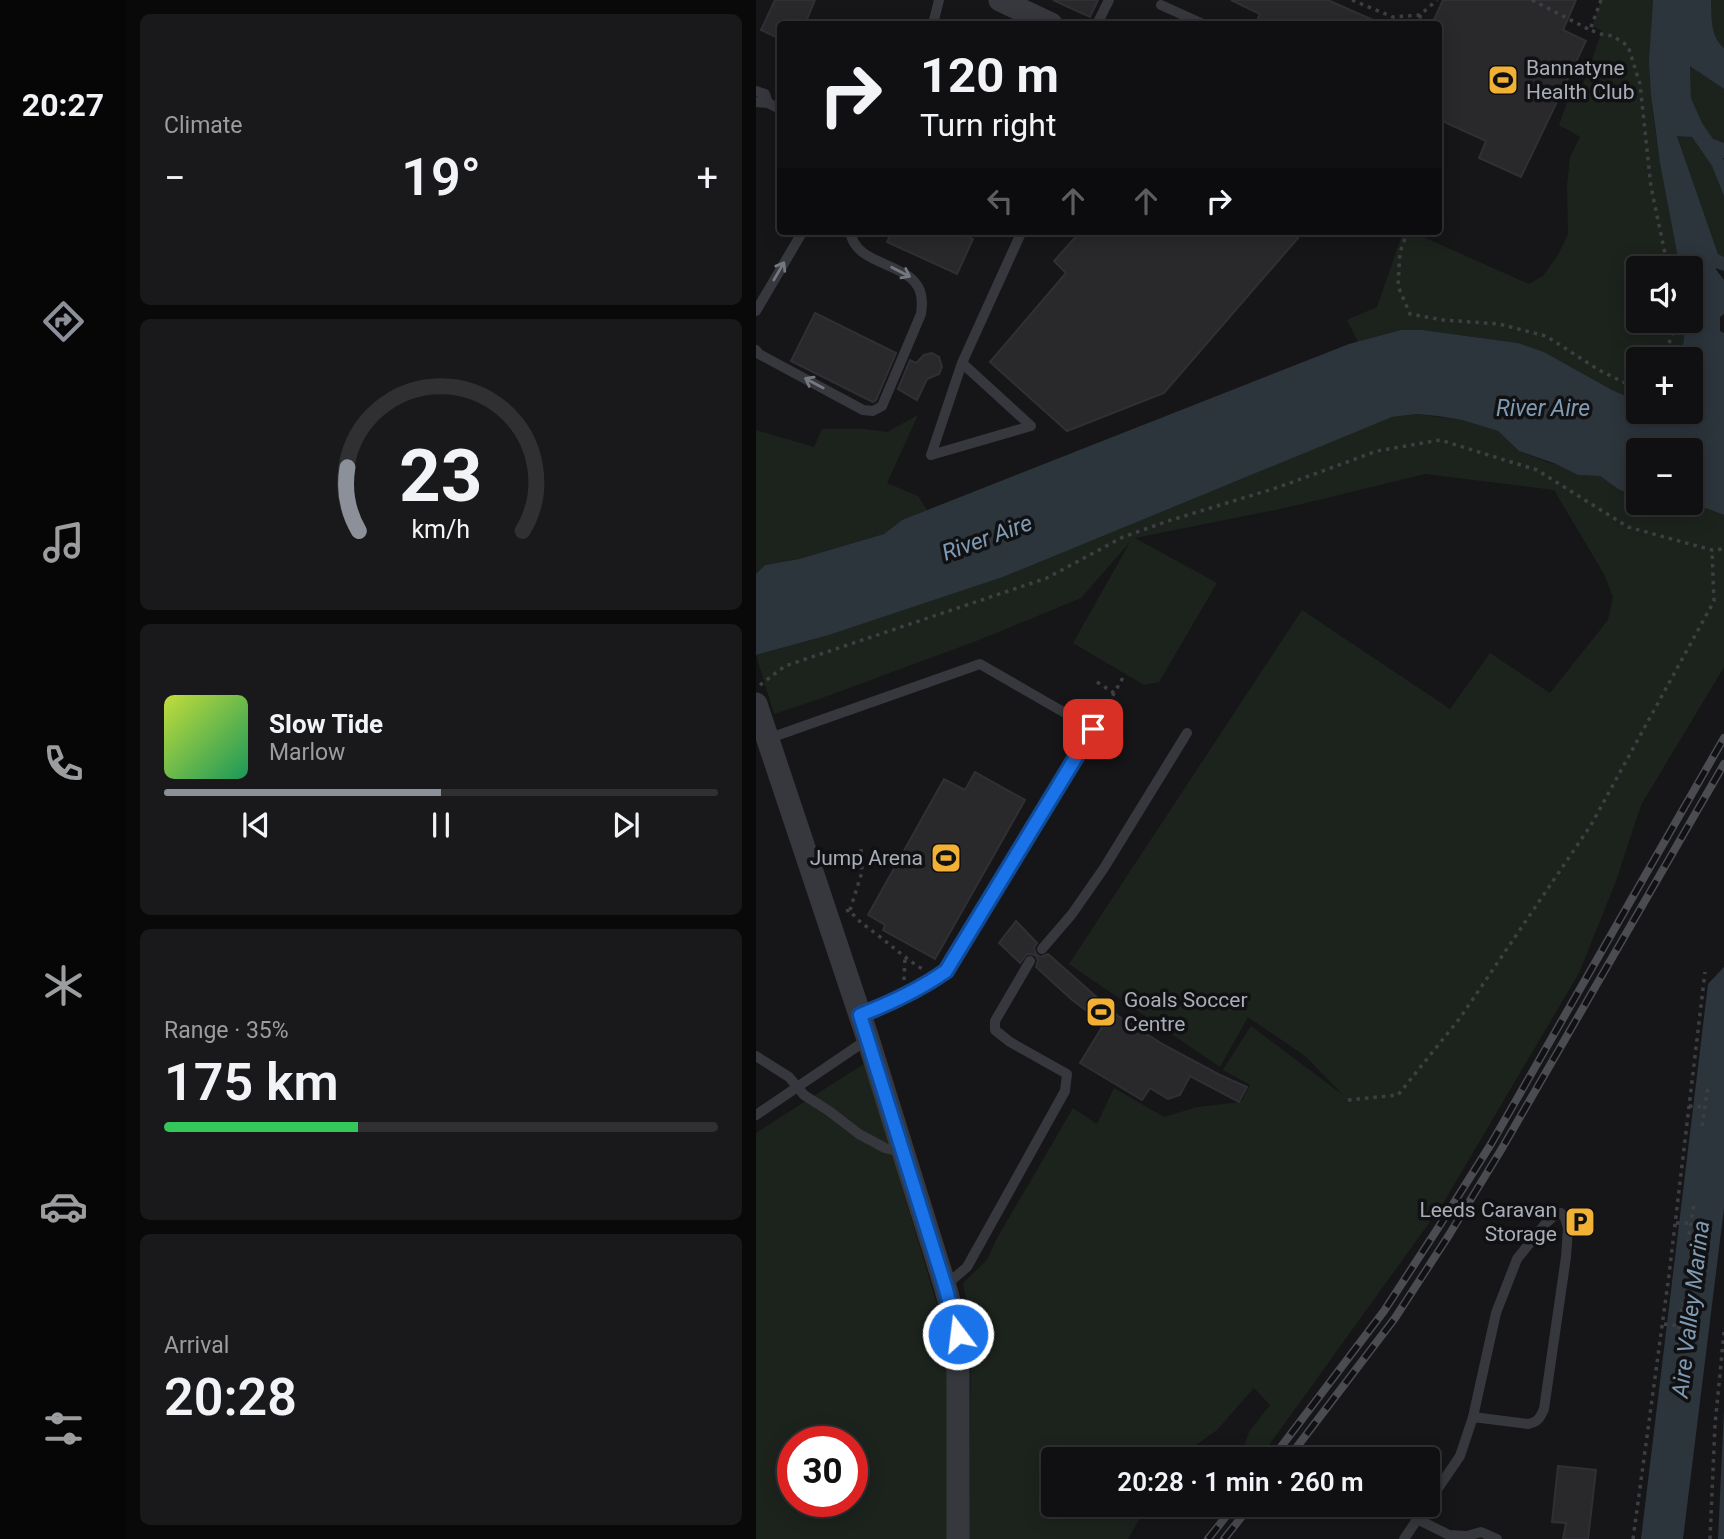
<!DOCTYPE html>
<meta charset="utf-8">
<style>
body{margin:0;font-family:Roboto,sans-serif;background:#19191b;color:#f1f3f6;height:100vh;display:flex;flex-direction:column;font-size:26px;white-space:nowrap}
*{box-sizing:border-box;margin:0}
p{font-size:23px;color:#9c9d9f}
.icon{flex:none;width:38px;height:38px;fill:none;stroke:currentColor;stroke-width:2;stroke-linecap:round;stroke-linejoin:round}
.map{position:relative;flex:1;overflow:hidden}
.sheet{display:flex;flex-direction:column;gap:14px;padding:14px;background:#09090a;width:630px}
.sheet>*{flex:none}
.top-card{position:absolute;left:21px;top:21px;width:665px;height:214px;border-radius:7px;box-shadow:0 4px 18px #0003,0 0 0 2px #303032;background:#101012;color:#f1f3f6;overflow:hidden}
.tools{position:absolute;left:870px;top:256px;display:grid;gap:14px}
.tools a{display:grid;place-items:center;width:77px;height:77px;border-radius:7px;background:#101012;box-shadow:0 4px 18px #0003,0 0 0 2px #303032;font-size:35px}
.speed{position:absolute;left:21px;top:1426px;display:flex;gap:14px;font-size:35px;font-weight:700;text-align:center}
.speed>*{display:grid;place-content:center;width:91px;height:91px;border-radius:50%;background:#101012;box-shadow:0 4px 18px #0003,0 0 0 2px #303032;line-height:1}
.speed .limit{border:10px solid #d22;background:#fff;color:#111}
.pin{position:absolute;display:grid;place-items:center;width:60px;height:60px;color:#fff;margin:-30px;border-radius:14px;box-shadow:0 4px 10px #0006}
.me{position:absolute;width:77px;margin:-38px;rotate:345deg;stroke-linejoin:round;filter:drop-shadow(0 0 5px #0008)}
.turn{display:flex;align-items:center;gap:24px;height:147px;padding:0 28px;font-size:32px}
.turn .icon{width:91px;height:91px;stroke-width:2.5}
.turn b{display:block;font-size:49px;line-height:60px}
.lanes{display:flex;align-items:center;height:66px;padding:0 28px;background:#0003;justify-content:center;gap:35px;direction:ltr}
.lanes .off{opacity:.35}
.big{font-size:52px;font-weight:600;line-height:1.1}
.sheet .tile{flex:1;display:flex;flex-direction:column;justify-content:center;gap:10px;min-width:0;padding:0 24px;border-radius:10px;background:#19191b}
.sheet .dial{align-items:center;gap:0}
.dial svg{height:182px;overflow:visible;fill:none;stroke:#303032;stroke-width:7;stroke-linecap:round;text-anchor:middle}
.dial text{fill:#f1f3f6;stroke:none}
.song{display:flex;align-items:center;gap:21px}
.cover{width:84px;height:84px;border-radius:10px;background:linear-gradient(135deg,hsl(70 70% 55%),hsl(150 70% 35%))}
.played{height:7px;border-radius:4px;background:linear-gradient(90deg,#8c9099 50%,#303032 50%)}
.keys{display:flex;justify-content:space-around;direction:ltr}
.heat{display:flex;justify-content:space-between;align-items:center;font-size:38px;direction:ltr}
.charge{height:10px;border-radius:5px;background:linear-gradient(90deg,#34c759 35%,#303032 0)}
.trip{position:absolute;left:285px;top:1447px;width:399px;height:70px;border-radius:7px;background:#101012;box-shadow:0 4px 18px #0003,0 0 0 2px #303032;font-weight:600;line-height:70px;text-align:center}
main{display:flex;flex:1;min-height:0}
.tabs{display:flex;flex-direction:column;width:126px;justify-content:space-around;align-items:center;background:#060607;color:#9c9d9f}
.tabs .icon{width:49px;height:49px}
.tabs .selected{color:#8c9099}
.tabs b{font-size:32px;color:#f1f3f6}
.map>svg:first-child{display:block}
</style>
<main>
<nav class="tabs">
<b>20:27</b>
<svg class="icon selected" aria-label="directions" viewBox="0 0 24 24"><path d="M12 3l9 9-9 9-9-9zM9 14v-3h6M13 9l2 2-2 2"/></svg>
<svg class="icon" aria-label="music" viewBox="0 0 24 24"><path d="M9 18V5l10-2v13"/><circle cx="6" cy="18" r="3"/><circle cx="16" cy="16" r="3"/></svg>
<svg class="icon" aria-label="phone" viewBox="0 0 24 24"><path d="M5 4h4l2 5-3 2q2 4 5 5l2-3 5 2v4C11 20 4 13 5 4z"/></svg>
<svg class="icon" aria-label="climate" viewBox="0 0 24 24"><path d="M12 3v18M4 7l16 10M4 17L20 7"/></svg>
<svg class="icon" aria-label="car" viewBox="0 0 24 24"><path d="M5 17H2v-5l4-1 3-4h7l3 4 3 1v5h-3M9 17h6M6 11h13"/><circle cx="7" cy="17" r="2"/><circle cx="17" cy="17" r="2"/></svg>
<svg class="icon" aria-label="filters" viewBox="0 0 24 24"><path d="M4 7h16M4 17h16"/><circle cx="9" cy="7" r="2"/><circle cx="15" cy="17" r="2"/></svg>
</nav>
<section class="sheet">
<div class="tile"><p>Climate</p>
<div class="heat"><a>−</a><b class="big">19°</b><a>+</a></div>
</div>
<div class="tile dial"><svg viewBox="0 0 100 80">
<path d="M14 69A42 42 0 1 1 86 69"/>
<path d="M14 69A42 42 0 0 1 9 41" stroke="#8c9099"/>
<text x="50" y="56" font-size="32" font-weight="700">23</text>
<text x="50" y="72" font-size="11">km/h</text>
</svg></div>
<div class="tile">
<div class="song"><i class="cover"></i><div><b>Slow Tide</b><p>Marlow</p></div></div>
<div class="played"></div>
<div class="keys"><svg class="icon" aria-label="previous" viewBox="0 0 24 24"><path d="M18 5L8 12l10 7zM5 5v14"/></svg><svg class="icon" aria-label="pause" viewBox="0 0 24 24"><path d="M8 5v14M16 5v14"/></svg><svg class="icon" aria-label="next" viewBox="0 0 24 24"><path d="M6 5l10 7-10 7zM19 5v14"/></svg></div>
</div>
<div class="tile"><p>Range · 35%</p><b class="big">175 km</b><div class="charge"></div></div>
<div class="tile"><p>Arrival</p><b class="big">20:28</b></div>
</section>
<div class="map">
<svg width="968" height="1539" viewBox="0 0 968 1539">
<rect width="100%" height="100%" fill="#161618"/>
<path fill="#1c231d" fill-rule="evenodd" d="M845,0h52c-3,44 -4,85 2,129 7,47 20,92 25,139h-42v52h48l-3,25 -5,14h-40v42l-26,-11 -68,-38 -26,-9 -96,-13h-21l-43,12 -11,-22 30,-13 26,-75h9l117,52 14,-8 15,-21 10,-21 -1,-49 3,-28 10,-20 -21,-12 9,-25 11,-4 22,-62 1,-3 -10,-5z
M955,0h13v48c-14,-12 -12,-30 -13,-48z
M934,65l34,24v54l-11,-3 -11,-17 -11,-25z
M921,135l15,2 20,29 12,30v61l-6,-3z
M660,414l46,6 36,11 21,20 30,12 7,1 22,11 22,1 18,13 20,8v5h18l47,5 21,8v152l-83,138 -25,76 -37,92 -137,232 -183,254h-19l9,-27 21,-27 -16,-17 -37,42 -41,29 -122,1v45h93l-19,34h-159l2,-214 -8,-42 24,-23 9,-20 77,-132 24,16 17,-36 50,29 33,-10 44,-5 9,-17 -27,-15 28,-44 92,69 -38,-39 -57,-39 -28,50 -151,-103 233,-354 148,99 40,-56 60,40 58,-73 5,-23 -9,-23 -50,-84 -129,-16 -140,34 -150,30 82,45 -58,99 -15,3 -71,-42 57,-101 -49,56 -102,42 -157,58 -48,16 -18,-59 73,-20 174,-58 363,-150 26,-10z
M162,415l-31,68 31,13 9,14 -25,10 -18,14 -85,25 -34,6 -9,9v-144l58,17 8,-18h42l23,3z
M109,1063l82,275 1,201h-192v-406zM37,1442h59v60h-59z"/>
<path fill="#2c353c" d="M897,0h58c1,18 -1,36 13,48v41l-34,-23 1,32 11,25 11,16 11,4v15h-1l1,2v36l-12,-30 -20,-29 -15,-1 41,118 6,3v14l-9,-3 9,12v34l-4,3v14l4,2v182l-21,-8 -47,-5h34v-52h-52v47l-20,-8 -18,-13 -22,-1 -22,-11 -37,-13 -21,-20 -36,-11 -24,-4 -22,-2 -24,3 -389,160 -174,58 -73,20v-81l9,-9 34,-6 85,-25 18,-14 447,-176 52,-14h21l96,13 26,9 68,38 26,11v10h52v-52h-12l5,-14 3,-25h4v-52h-10l-20,-105 -9,-68 -2,-33z
M968,967v241l-41,331h-42l67,-555z
M968,1410v129h-6z"/>
<path fill="#29292c" stroke="#303034" stroke-width="2" d="M19,0h40l-10,24h-25v15l-19,-9z
M297,0h45l-8,17z
M475,0h97l54,24h-127l5,-10z
M687,0h133l-13,30 23,11 -65,136 -42,-19 7,-17 -48,-22v-95h-6z
M136,231h63l18,8 -16,35 -70,-32z
M325,231h209l8,7 -134,155 -97,38 -77,-69 76,-89 -12,-12z
M59,313l81,40 -20,47 -3,2 -82,-41z
M176,353l7,4 3,10 -3,7 -12,5 -10,21 -19,-11 12,-29 6,3 8,-8z
M219,772l50,28 -90,159 -52,-29 2,-5 -17,-10 76,-136 21,11z
M260,921l21,22 -3,5 2,6 5,3 7,-3 70,62 46,29 56,30 27,12 -8,15 -49,-26 -10,19 -12,4 -18,-11 -8,12 -62,-37 24,-39 -33,-25 -35,-32 2,-7 -3,-5 -8,-1 -7,9 -21,-20z
M802,1466l38,4 -8,69h-25l3,-16 -14,-1z"/>
<g fill="none" stroke-linecap="round" stroke-linejoin="round">
<path stroke="#3d3f44" stroke-width="3.5" stroke-dasharray="3.5 5" stroke-linecap="butt" d="M596,0l41,17 27,-2 17,-15
M776,0l58,30
M845,0l-11,30 11,4 12,2 15,10 12,38 11,103 17,81
M664,15l1,9
M652,231l-8,21 -2,34 12,28 33,6 56,4 47,12 53,34 26,13h13
M907,359l11,-29 -1,-10
M341,682l17,11
M4,685l25,-19 262,-88 76,-41 45,-16 111,-34 98,-36 63,-11 97,30 91,57 84,23 12,-1
M344,718l25,-44
M94,910l12,-38 -1,-23
M90,911l4,-1c7,11 15,15 25,23 17,13 31,26 49,37
M148,980l1,-22
M592,1100l50,-5 62,-77 131,-193 123,-224 -2,-51
M933,1106l16,1
M946,1126l6,-39
M920,1223h15
M932,1243l6,-40
M908,1324l15,2
M921,1346l5,-43
M877,1539l36,-264 36,-303
M954,1539l5,-114 9,-93"/>
<path stroke="#37383d" stroke-width="10" d="M405,5l42,19
M177,24l6,-24
M341,24l12,-24
M0,91l9,3 3,9
M0,102l12,1 12,6
M0,311l47,-80
M0,350l3,4 104,56 10,1 9,-5 39,-92c1,-8 2,-15 -1,-23 -11,-30 -65,-24 -70,-60
M206,363l69,63 -100,29 31,-92 60,-132
M11,739l213,-75 113,65 -147,242 -20,15 -66,29
M286,949l30,-35 32,-46 83,-135
M0,1056l33,21 15,18 25,16 30,23 26,14 19,5
M0,1115l112,-76
M189,1286l22,-19 98,-176 2,-17 -57,-32 -15,-12v-9l35,-60
M672,1503l32,-47 13,-39 23,-104 21,-54 29,-36 9,-8 6,-2 4,5 3,10 -2,29 -22,152c-4,9 -6,13 -16,15l-55,-7
M661,1519l32,16 18,1 14,-4 16,7
M648,1539l23,-34"/>
<path stroke="#37383d" stroke-width="23" d="M244,0l51,24
M0,704l112,335 77,247 13,48v205"/>
<g stroke="#4a4c52" stroke-width="8">
<path id="rail" d="M515,1460l113,-149 54,-83 53,-84 233,-406
M531,1460l108,-142 54,-83 52,-85 223,-386
M452,1539l27,-34
M468,1539l27,-34"/>
</g>
<use href="#rail" stroke="#111113" stroke-width="5" stroke-dasharray="16" stroke-linecap="butt"/>
</g>
<defs><path id="oneway-shaft" d="M-6 0H5M1.5-3L5.5 0L1.5 3" fill="none" stroke-width="1.6" stroke-linecap="round" stroke-linejoin="round" transform="scale(1.75)"/></defs>
<g stroke="#757881">
<use href="#oneway-shaft" transform="translate(23 271) rotate(-60)"/>
<use href="#oneway-shaft" transform="translate(145 272) rotate(27)"/>
<use href="#oneway-shaft" transform="translate(58 383) rotate(-152)"/>
</g>
<g fill="none" stroke-linecap="round" stroke-linejoin="round">
<g stroke="#114b97" stroke-width="18">
<path id="route" d="M202,1334l-13,-48 -85,-271c31,-12 59,-25 86,-44l147,-242"/>
</g>
<use href="#route" stroke="#1a73e8" stroke-width="12"/>
</g>
<defs>
<g id="stadium-square" transform="scale(1.575)"><rect x="-9" y="-9" width="18" height="18" rx="4" fill="#f2b134" stroke="#111113"/><path d="M0-5a6.5 5 0 1 0 0 10a6.5 5 0 1 0 0-10ZM-3.5-1.8h7v3.6h-7Z" fill="#111"/></g>
<g id="parking-square" transform="scale(1.575)"><rect x="-9" y="-9" width="18" height="18" rx="4" fill="#f2b134" stroke="#111113"/><path d="M-3.5-5.5H1a3.5 3.5 0 0 1 0 7H-1V5.5H-3.5ZM-1-3.4V-.6H.8a1.4 1.4 0 0 0 0-2.8Z" fill="#111"/></g>
</defs>
<g fill-rule="evenodd">
<use href="#stadium-square" x="747" y="80"/>
<use href="#stadium-square" x="190" y="858"/>
<use href="#stadium-square" x="345" y="1012"/>
<use href="#parking-square" x="824" y="1222"/>
</g>
<g text-anchor="middle" dominant-baseline="central" stroke-width="7" stroke-linejoin="round" paint-order="stroke">
<g font-size="21" fill="#a8adb8" stroke="#111113" text-anchor="start">
<text x="770" y="68">Bannatyne<tspan x="770" dy="24">Health Club</tspan></text>
<text x="167" y="858" text-anchor="end">Jump Arena</text>
<text x="368" y="1000">Goals Soccer<tspan x="368" dy="24">Centre</tspan></text>
<text x="801" y="1210" text-anchor="end">Leeds Caravan<tspan x="801" dy="24">Storage</tspan></text>
</g>
<g font-size="23" font-style="italic" fill="#7f9bb3" stroke="#111113">
<text x="787" y="408">River Aire</text>
<text transform="translate(231 538) rotate(-20)">River Aire</text>
<text transform="translate(935 1309) rotate(-83)">Aire Valley Marina</text>
</g>
</g>
</svg>
<div class="tools">
<a><svg class="icon" aria-label="sound" viewBox="0 0 24 24"><path d="M4 9h4l5-4v14l-5-4H4zM17 9q2 3 0 6"/></svg></a>
<a>+</a>
<a>−</a>
</div>
<div class="speed"><div class="limit">30</div></div>
<div class="pin" style="left:337px;top:729px;background:#d93025"><svg class="icon" aria-label="arrive" viewBox="0 0 24 24"><path d="M6 21V4h12l-3 4 3 4H6"/></svg></div>
<svg class="me" style="left:202px;top:1334px" viewBox="-20 -20 40 40"><circle r="17" fill="#1a73e8" stroke="#fff" stroke-width="3"/><path d="M0-11L8 9 0 5-8 9z" fill="#fff"/></svg>
<div class="trip">20:28 · 1 min · 260 m</div>
<div class="top-card">
<div class="turn"><svg class="icon" aria-label="right" viewBox="0 0 24 24"><path d="M7 20v-9h11M14 6l5 5-5 5"/></svg><div><b>120 m</b>Turn right</div></div>
<div class="lanes"><svg class="icon off" aria-label="left" viewBox="0 0 24 24"><path d="M17 20v-9H6M10 6l-5 5 5 5"/></svg><svg class="icon off" aria-label="ahead" viewBox="0 0 24 24"><path d="M12 20V5M6 11l6-6 6 6"/></svg><svg class="icon off" aria-label="ahead" viewBox="0 0 24 24"><path d="M12 20V5M6 11l6-6 6 6"/></svg><svg class="icon" aria-label="right" viewBox="0 0 24 24"><path d="M7 20v-9h11M14 6l5 5-5 5"/></svg></div>
</div>
</div>
</main>
